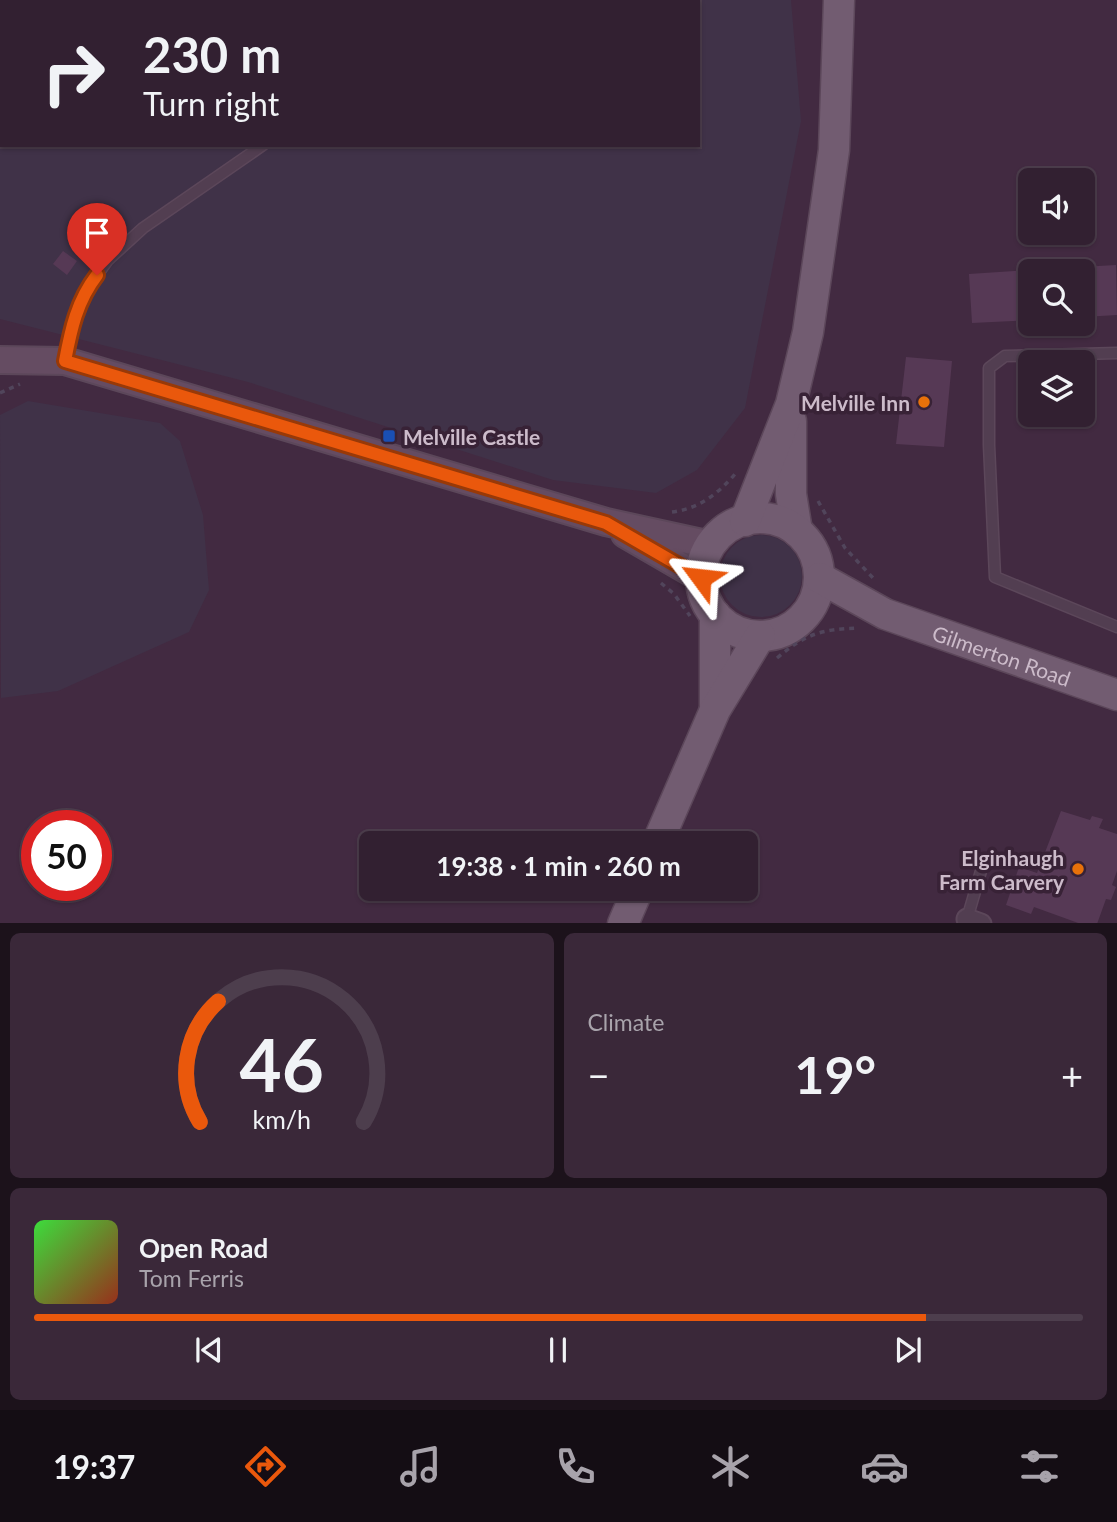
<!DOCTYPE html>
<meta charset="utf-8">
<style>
body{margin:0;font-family:Lato,sans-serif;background:#3a2839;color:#f1f3f6;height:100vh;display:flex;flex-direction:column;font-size:26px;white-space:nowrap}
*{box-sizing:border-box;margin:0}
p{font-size:23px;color:#a8a3ab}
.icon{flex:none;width:38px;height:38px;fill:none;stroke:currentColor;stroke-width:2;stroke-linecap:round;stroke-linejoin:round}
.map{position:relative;height:923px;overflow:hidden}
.sheet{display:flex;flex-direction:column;gap:10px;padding:10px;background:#1c121b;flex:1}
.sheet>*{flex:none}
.hud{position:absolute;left:0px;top:0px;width:700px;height:147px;box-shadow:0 2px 5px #0004,0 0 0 2px #4d3e4d;background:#322031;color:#f1f3f6;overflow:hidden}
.fabs{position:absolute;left:1018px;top:168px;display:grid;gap:14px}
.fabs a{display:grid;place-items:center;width:77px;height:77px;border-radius:10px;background:#322031;box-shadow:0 2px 5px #0004,0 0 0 2px #4d3e4d;font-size:35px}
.speed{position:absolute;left:21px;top:810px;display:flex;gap:14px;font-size:35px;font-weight:700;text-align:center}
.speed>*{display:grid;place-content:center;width:91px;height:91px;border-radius:50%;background:#322031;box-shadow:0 2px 5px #0004,0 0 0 2px #4d3e4d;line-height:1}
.speed .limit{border:10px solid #d22;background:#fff;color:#111}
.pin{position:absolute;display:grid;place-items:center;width:60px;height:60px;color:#fff;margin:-72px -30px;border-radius:50% 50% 50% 0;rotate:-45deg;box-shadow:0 0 7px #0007}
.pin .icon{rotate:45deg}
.me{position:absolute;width:77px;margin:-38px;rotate:300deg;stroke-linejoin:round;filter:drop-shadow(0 0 5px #0008)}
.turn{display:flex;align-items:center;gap:24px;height:147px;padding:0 28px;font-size:32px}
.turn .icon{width:91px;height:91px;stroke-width:2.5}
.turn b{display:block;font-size:49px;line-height:60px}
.big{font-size:52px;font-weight:700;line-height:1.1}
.sheet .tile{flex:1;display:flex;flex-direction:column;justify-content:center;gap:10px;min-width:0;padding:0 24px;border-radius:10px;background:#3a2839}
.sheet .dial{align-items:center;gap:0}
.dial svg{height:182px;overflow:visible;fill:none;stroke:#4d3e4d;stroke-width:7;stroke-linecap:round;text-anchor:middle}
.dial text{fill:#f1f3f6;stroke:none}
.song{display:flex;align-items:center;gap:21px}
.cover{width:84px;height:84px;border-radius:10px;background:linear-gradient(135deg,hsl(120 70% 55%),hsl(10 70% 35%))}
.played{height:7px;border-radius:4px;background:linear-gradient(90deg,#ea580c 85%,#4d3e4d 85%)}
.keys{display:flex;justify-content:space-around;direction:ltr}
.heat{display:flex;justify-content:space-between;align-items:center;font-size:38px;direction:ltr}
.sheet .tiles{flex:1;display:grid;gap:10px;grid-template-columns:1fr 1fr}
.tile:last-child{grid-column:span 2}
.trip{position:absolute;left:359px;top:831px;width:399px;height:70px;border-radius:10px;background:#322031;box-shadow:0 2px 5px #0004,0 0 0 2px #4d3e4d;font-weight:700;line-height:70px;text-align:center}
.tabs{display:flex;height:112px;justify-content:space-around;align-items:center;background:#140d14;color:#a8a3ab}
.tabs .icon{width:49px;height:49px}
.tabs .current{color:#ea580c}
.tabs b{font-size:32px;color:#f1f3f6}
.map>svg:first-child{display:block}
</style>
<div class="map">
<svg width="1117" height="924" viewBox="0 0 1117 924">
<rect width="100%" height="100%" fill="#422a41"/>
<path fill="#403248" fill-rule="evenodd" d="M0,0h791l10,121 -56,287 -48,62 -41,23 -103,-13 -305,-98 -248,-63zM2,2h696v143h-696z
M28,401l132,22 20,18 23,74 6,75 -20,42 -131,59 -57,7 -1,-283z
M720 576a41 41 0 1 1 82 0a41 41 0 1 1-82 0Z"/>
<path fill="#563955" d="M63,251l14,10 -10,14 -14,-11z
M1116,265l1,50 -34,2v-46h-36l-1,-2z
M1031,270v50l-59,3 -3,-49z
M906,357l46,4 -8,86 -48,-3z
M1061,811l29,9 2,-4 11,3 -4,9 18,6v37l-5,14 4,2 -5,13 -5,-1 -9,25h-16l-47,-17 -3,7 -25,-9 13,-38 18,6z"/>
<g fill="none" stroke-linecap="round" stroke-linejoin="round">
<g stroke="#5c475a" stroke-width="13">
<path id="lane" d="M412,2l1,-2
M1117,353l-112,3 -16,12v77l6,132 122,50
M65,360l7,-38 14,-32 22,-30 35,-32 120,-83
M967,919l14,-48"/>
</g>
<g stroke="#5c475a" stroke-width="23">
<path id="street" d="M967,919l14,5"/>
</g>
<g stroke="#5c475a" stroke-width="30">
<path id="secondary" d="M1,360l64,1 541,161 105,23
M625,534l76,44"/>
</g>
<g stroke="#5c475a" stroke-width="33">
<g id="primary">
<path d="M791,421v73l6,37"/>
<circle cx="760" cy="577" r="59"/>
<path d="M745,521l46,-117 17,-72 26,-182 5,-150"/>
<path id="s1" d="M820,578l65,36 232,81"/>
<path d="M715,709v-94"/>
<path d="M657,844l58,-134 45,-74"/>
<path d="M623,924l15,-35"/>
</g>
</g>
<path stroke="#51455b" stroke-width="3.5" stroke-dasharray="5 5" stroke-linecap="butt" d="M0,393l20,-9
M818,501l27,47 29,31
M672,512c26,-3 46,-18 63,-38
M661,583l13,11 16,22
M777,658c28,-24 45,-29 82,-30"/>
<use href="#lane" stroke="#523e51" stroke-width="10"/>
<use href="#street" stroke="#523e51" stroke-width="19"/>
<use href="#secondary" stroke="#654c62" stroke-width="26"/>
<use href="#primary" stroke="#725c71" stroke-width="30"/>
</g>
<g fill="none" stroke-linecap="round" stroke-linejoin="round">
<g stroke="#983908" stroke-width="18">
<path id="route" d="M97,275c-20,26 -26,54 -32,86l541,162 95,55"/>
</g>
<use href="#route" stroke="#ea580c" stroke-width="12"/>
</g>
<g fill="#e8710a" stroke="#382236" stroke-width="2.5">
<circle cx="924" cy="402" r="7"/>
<circle cx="1078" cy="869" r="7"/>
</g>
<rect fill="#1a4fb4" stroke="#382236" stroke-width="2.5" x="382" y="429" width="14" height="14" rx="3.5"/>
<g text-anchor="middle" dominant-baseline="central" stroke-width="7" stroke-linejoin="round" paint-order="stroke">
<g font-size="21" font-weight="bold" fill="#ccbbca" stroke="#382236" text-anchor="end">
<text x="910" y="402">Melville Inn</text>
<text x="403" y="436" text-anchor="start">Melville Castle</text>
<text x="1064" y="857">Elginhaugh<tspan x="1064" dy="24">Farm Carvery</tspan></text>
</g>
<g font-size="21" fill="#ccbbca" stroke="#382236">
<text stroke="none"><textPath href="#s1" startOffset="198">Gilmerton Road</textPath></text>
</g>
</g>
</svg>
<div class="fabs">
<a><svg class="icon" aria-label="sound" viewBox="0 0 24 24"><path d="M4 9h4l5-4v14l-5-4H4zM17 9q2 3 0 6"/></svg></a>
<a><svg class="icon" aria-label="search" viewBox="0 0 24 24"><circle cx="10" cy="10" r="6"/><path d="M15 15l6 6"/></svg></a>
<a><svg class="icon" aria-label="layers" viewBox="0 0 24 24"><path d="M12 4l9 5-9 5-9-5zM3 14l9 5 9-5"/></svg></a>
</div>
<div class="speed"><div class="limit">50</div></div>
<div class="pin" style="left:97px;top:275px;background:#d93025"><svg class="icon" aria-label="arrive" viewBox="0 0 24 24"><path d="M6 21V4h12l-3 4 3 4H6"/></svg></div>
<svg class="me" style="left:701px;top:578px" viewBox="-20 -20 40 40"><path d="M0-17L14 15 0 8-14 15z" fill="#ea580c" stroke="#fff" stroke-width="4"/></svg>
<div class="trip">19:38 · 1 min · 260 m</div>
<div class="hud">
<div class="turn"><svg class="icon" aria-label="right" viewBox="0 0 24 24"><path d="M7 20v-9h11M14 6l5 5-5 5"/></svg><div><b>230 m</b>Turn right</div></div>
</div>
</div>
<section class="sheet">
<div class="tiles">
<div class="tile dial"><svg viewBox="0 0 100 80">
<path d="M14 69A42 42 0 1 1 86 69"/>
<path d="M14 69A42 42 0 0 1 22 16" stroke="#ea580c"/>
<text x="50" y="56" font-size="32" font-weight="700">46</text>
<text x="50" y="72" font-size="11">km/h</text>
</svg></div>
<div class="tile"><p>Climate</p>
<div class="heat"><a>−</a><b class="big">19°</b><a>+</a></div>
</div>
<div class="tile">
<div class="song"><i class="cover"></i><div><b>Open Road</b><p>Tom Ferris</p></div></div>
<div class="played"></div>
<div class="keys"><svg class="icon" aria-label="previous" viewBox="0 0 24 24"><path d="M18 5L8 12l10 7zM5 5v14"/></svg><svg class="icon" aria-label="pause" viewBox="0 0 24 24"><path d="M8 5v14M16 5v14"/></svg><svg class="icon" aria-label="next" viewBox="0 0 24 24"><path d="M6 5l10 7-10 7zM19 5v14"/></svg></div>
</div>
</div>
</section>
<nav class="tabs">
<b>19:37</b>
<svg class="icon current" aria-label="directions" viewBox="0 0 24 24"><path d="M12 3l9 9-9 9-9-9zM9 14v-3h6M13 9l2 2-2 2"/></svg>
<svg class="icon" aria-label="music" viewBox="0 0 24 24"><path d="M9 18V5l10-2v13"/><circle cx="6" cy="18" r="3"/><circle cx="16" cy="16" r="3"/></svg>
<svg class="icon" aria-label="phone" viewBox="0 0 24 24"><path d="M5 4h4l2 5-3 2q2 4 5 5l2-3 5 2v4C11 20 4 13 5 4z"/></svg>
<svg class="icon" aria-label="climate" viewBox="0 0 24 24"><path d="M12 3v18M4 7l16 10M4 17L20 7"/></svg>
<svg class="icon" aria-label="car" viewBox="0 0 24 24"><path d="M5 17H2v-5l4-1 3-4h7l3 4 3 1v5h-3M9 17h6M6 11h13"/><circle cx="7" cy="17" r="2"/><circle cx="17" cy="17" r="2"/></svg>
<svg class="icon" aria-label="filters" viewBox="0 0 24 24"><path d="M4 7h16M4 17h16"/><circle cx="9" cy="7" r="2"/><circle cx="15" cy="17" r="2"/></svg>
</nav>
